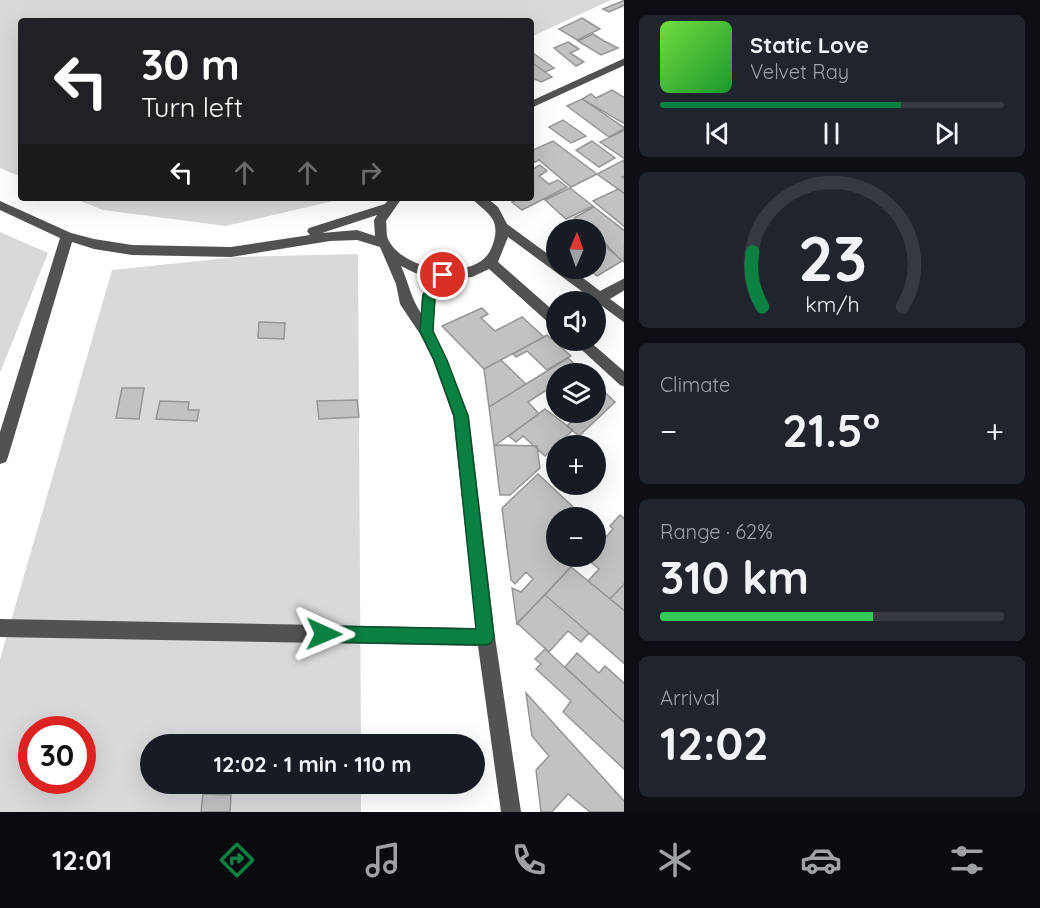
<!DOCTYPE html>
<meta charset="utf-8">
<style>
body{margin:0;font-family:Quicksand,sans-serif;background:#20242c;color:#f1f3f6;height:100vh;display:flex;flex-direction:column;font-size:22px;white-space:nowrap}
*{box-sizing:border-box;margin:0}
p{font-size:20px;color:#9ea1a6}
.icon{flex:none;width:33px;height:33px;fill:none;stroke:currentColor;stroke-width:2;stroke-linecap:round;stroke-linejoin:round}
.map{position:relative;flex:1;overflow:hidden}
.drawer{display:flex;flex-direction:column;gap:15px;padding:15px;background:#0d0f14;width:416px}
.drawer>*{flex:none}
.hud{position:absolute;left:18px;top:18px;width:516px;height:183px;border-radius:6px;box-shadow:0 6px 24px #0002;background:#202124;color:#fff;overflow:hidden}
.needle{width:39px;rotate:2deg}
.fabs{position:absolute;left:546px;top:219px;display:grid;gap:12px}
.fabs a{display:grid;place-items:center;width:60px;height:60px;border-radius:50%;background:#171b24;box-shadow:0 6px 24px #0002;font-size:30px}
.speed{position:absolute;left:18px;top:716px;display:flex;gap:12px;font-size:30px;font-weight:700;text-align:center}
.speed>*{display:grid;place-content:center;width:78px;height:78px;border-radius:50%;background:#171b24;box-shadow:0 6px 24px #0002;line-height:1}
.speed .limit{border:9px solid #d22;background:#fff;color:#111}
.pin{position:absolute;display:grid;place-items:center;width:51px;height:51px;color:#fff;margin:-26px;border:3px solid #fff;border-radius:50%;box-shadow:0 2px 6px #0007}
.me{position:absolute;width:66px;margin:-33px;rotate:91deg;stroke-linejoin:round;filter:drop-shadow(0 0 4px #0008)}
.turn{display:flex;align-items:center;gap:21px;height:126px;padding:0 24px;font-size:27px}
.turn .icon{width:78px;height:78px;stroke-width:2.5}
.turn b{display:block;font-size:42px;line-height:51px}
.lanes{display:flex;align-items:center;height:57px;padding:0 24px;background:#0003;justify-content:center;gap:30px;direction:ltr}
.lanes .off{opacity:.35}
.big{font-size:45px;font-weight:700;line-height:1.1}
.drawer .widget{flex:1;display:flex;flex-direction:column;justify-content:center;gap:9px;min-width:0;padding:0 21px;border-radius:9px;background:#20242c}
.drawer .dial{align-items:center;gap:0}
.dial svg{height:156px;overflow:visible;fill:none;stroke:#363941;stroke-width:7;stroke-linecap:round;text-anchor:middle}
.dial text{fill:#f1f3f6;stroke:none}
.song{display:flex;align-items:center;gap:18px}
.cover{width:72px;height:72px;border-radius:9px;background:linear-gradient(135deg,hsl(100 70% 55%),hsl(130 70% 35%))}
.played{height:6px;border-radius:3px;background:linear-gradient(90deg,#0b8043 70%,#363941 70%)}
.keys{display:flex;justify-content:space-around;direction:ltr}
.heat{display:flex;justify-content:space-between;align-items:center;font-size:33px;direction:ltr}
.charge{height:9px;border-radius:4px;background:linear-gradient(90deg,#34c759 62%,#363941 0)}
.trip{position:absolute;left:140px;top:734px;width:345px;height:60px;border-radius:30px;background:#171b24;box-shadow:0 6px 24px #0002;font-weight:700;line-height:60px;text-align:center}
.tabs{display:flex;height:96px;justify-content:space-around;align-items:center;background:#090b0e;color:#9ea1a6}
.tabs .icon{width:42px;height:42px}
.tabs .active{color:#0b8043}
.tabs b{font-size:27px;color:#f1f3f6}
main{display:flex;flex:1;min-height:0}
.map>svg:first-child{display:block}
</style>
<main>
<div class="map">
<svg width="625" height="812" viewBox="0 0 625 812">
<rect width="100%" height="100%" fill="#fff"/>
<path fill="#d9d9d9" fill-rule="evenodd" d="M0,0h611l-80,37v-16h-510v156l-21,-9z
M73,198h273l-120,28 -123,-16z
M0,232l48,21 -48,120z
M358,254l3,490h-211v39h211v29h-361v-153l112,-389 125,-13zM32,729h50v51h-50z"/>
<path fill="#c2c2c2" stroke="#969696" stroke-width="1.5" d="M625,0v5l-16,7 -6,-3z
M582,18l18,11 -23,11 -18,-11z
M593,34l11,7 14,7 -17,7 -23,-14z
M568,42l11,7 -9,4 14,9 -8,4 -22,-18z
M533,53l21,15 -9,4 -14,-10z
M531,62l21,15 -11,5 -6,-3 -4,2z
M612,90l13,8v26l-43,-25 9,-5 5,4z
M582,99l43,29 -16,9 -42,-31z
M563,120l23,16 -15,7 -22,-16z
M625,130v29l-25,-17z
M553,141l44,33 -26,13 -32,-27 -4,2 -4,-3v-8z
M592,141l23,17 -16,9 -23,-17z
M624,160l1,16 -3,1 3,2v15l-28,-20z
M540,165l7,6 -8,5 10,8 9,-4 9,7 -45,23 -10,-8 7,-4h12v-28z
M570,188l23,18 -27,13 -21,-19z
M618,189l7,5v33l-32,-26z
M594,207l31,24 -1,31 -18,-15 2,-1 -12,-11v-5h-8l-14,-12z
M596,235l26,26 -25,15 -9,-8h8z
M482,308l6,6 -7,4 14,13 27,-14 22,20 -60,32 -42,-43z
M259,322l26,1 -1,16 -26,-1z
M547,335l24,21 -24,14 -20,-19 -11,6 -3,-3z
M568,358l12,11 -7,5h-17v10l-28,18 11,12 -45,32 -5,-39z
M501,360l25,24 -37,23 -5,-38z
M596,384l19,18 -36,34 -12,-10 6,-6 -8,-8h31z
M122,388h22l-5,31 -23,-1z
M357,400l2,17 -40,2 -2,-18z
M160,401l29,1 -1,8h11l-2,11 -41,-2z
M545,409l28,21 -28,26 -22,-20 -7,6 -7,-6z
M499,445l38,1 3,22 -30,27h-10l-6,-49z
M538,474l47,44h-29v38h25l-64,68 -5,-36 9,4 12,-13 -7,-7 -11,12 -4,-4 -9,-72z
M620,515l5,4v64l-15,16 -22,-18 11,-12 -13,-11 10,-2v-8l17,-19 -3,-3z
M571,567l54,44v53l-80,-69z
M625,583v28l-15,-12z
M545,595l44,38 -8,9 -13,-11 -19,21 -32,-29z
M545,649l80,74v47l-62,-58 8,-11 -35,-32 5,-5 -6,-5z
M577,653l22,20 6,-7 20,18v39l-60,-56z
M526,693l99,109v10h-35l-22,-18 -16,18h-11l-5,-42 13,-14 -17,-20z
M203,794l28,1 -1,17h-29z"/>
<g fill="none" stroke-linecap="round" stroke-linejoin="round">
<path fill="#525252" fill-rule="evenodd" d="M625,58v7l-94,43v-7z
M390,198h12l-16,23c1,5 0,14 2,18 14,32 88,44 103,10 4,-10 6,-17 3,-27 -5,-11 -15,-15 -22,-24h15l11,9 9,17 49,36v8h14l30,23 25,-13v12l-15,9 15,11v13l-117,-86 -10,25 58,51v13l-5,-1 -62,-56 -17,8 -26,2 -10,17 -3,35 14,29 22,56 26,221 26,175h-20l-23,-166 -478,-9v-18l476,9 -23,-212 -20,-56 -13,-26 -20,-30 -4,-20 -16,-37 -23,-7 -27,1 -99,16 -99,-2 -38,-6 -22,-7 -64,215 -2,5 -6,2v-32l60,-194 -60,-28v-9l71,32 23,6 38,6 99,2 79,-12 -3,-4 2,-3 76,-24zM377,215l-3,5 1,16 -18,-6 -35,3zM401,266l14,7 18,4 -11,18 -1,18c-10,-14 -13,-32 -20,-47z
M571,340h17l37,32v15l-5,-2z"/>
</g>
<path fill="#0b8043" stroke="#07532c" stroke-width="1.5" d="M443,271l6,4 -14,21 -2,35 14,29 21,56 26,221 -3,6 -5,2 -162,-3 -6,-2 -3,-6 3,-6 6,-2 152,3 -22,-213 -20,-56 -14,-29 3,-36 15,-23z"/>
</svg>
<div class="fabs">
<a><svg class="needle" viewBox="-14 -14 28 28"><path d="M0-13l5 13h-10z" fill="#e53935"/><path d="M0 13l5-13h-10z" fill="#9ea1a6"/></svg></a>
<a><svg class="icon" aria-label="sound" viewBox="0 0 24 24"><path d="M4 9h4l5-4v14l-5-4H4zM17 9q2 3 0 6"/></svg></a>
<a><svg class="icon" aria-label="layers" viewBox="0 0 24 24"><path d="M12 4l9 5-9 5-9-5zM3 14l9 5 9-5"/></svg></a>
<a>+</a>
<a>−</a>
</div>
<div class="speed"><div class="limit">30</div></div>
<div class="pin" style="left:443px;top:275px;background:#d93025"><svg class="icon" aria-label="arrive" viewBox="0 0 24 24"><path d="M6 21V4h12l-3 4 3 4H6"/></svg></div>
<svg class="me" style="left:324px;top:634px" viewBox="-20 -20 40 40"><path d="M0-17L14 15 0 8-14 15z" fill="#0b8043" stroke="#fff" stroke-width="4"/></svg>
<div class="trip">12:02 · 1 min · 110 m</div>
<div class="hud">
<div class="turn"><svg class="icon" aria-label="left" viewBox="0 0 24 24"><path d="M17 20v-9H6M10 6l-5 5 5 5"/></svg><div><b>30 m</b>Turn left</div></div>
<div class="lanes"><svg class="icon" aria-label="left" viewBox="0 0 24 24"><path d="M17 20v-9H6M10 6l-5 5 5 5"/></svg><svg class="icon off" aria-label="ahead" viewBox="0 0 24 24"><path d="M12 20V5M6 11l6-6 6 6"/></svg><svg class="icon off" aria-label="ahead" viewBox="0 0 24 24"><path d="M12 20V5M6 11l6-6 6 6"/></svg><svg class="icon off" aria-label="right" viewBox="0 0 24 24"><path d="M7 20v-9h11M14 6l5 5-5 5"/></svg></div>
</div>
</div>
<section class="drawer">
<div class="widget">
<div class="song"><i class="cover"></i><div><b>Static Love</b><p>Velvet Ray</p></div></div>
<div class="played"></div>
<div class="keys"><svg class="icon" aria-label="previous" viewBox="0 0 24 24"><path d="M18 5L8 12l10 7zM5 5v14"/></svg><svg class="icon" aria-label="pause" viewBox="0 0 24 24"><path d="M8 5v14M16 5v14"/></svg><svg class="icon" aria-label="next" viewBox="0 0 24 24"><path d="M6 5l10 7-10 7zM19 5v14"/></svg></div>
</div>
<div class="widget dial"><svg viewBox="0 0 100 80">
<path d="M14 69A42 42 0 1 1 86 69"/>
<path d="M14 69A42 42 0 0 1 9 41" stroke="#0b8043"/>
<text x="50" y="56" font-size="32" font-weight="700">23</text>
<text x="50" y="72" font-size="11">km/h</text>
</svg></div>
<div class="widget"><p>Climate</p>
<div class="heat"><a>−</a><b class="big">21.5°</b><a>+</a></div>
</div>
<div class="widget"><p>Range · 62%</p><b class="big">310 km</b><div class="charge"></div></div>
<div class="widget"><p>Arrival</p><b class="big">12:02</b></div>
</section>
</main>
<nav class="tabs">
<b>12:01</b>
<svg class="icon active" aria-label="directions" viewBox="0 0 24 24"><path d="M12 3l9 9-9 9-9-9zM9 14v-3h6M13 9l2 2-2 2"/></svg>
<svg class="icon" aria-label="music" viewBox="0 0 24 24"><path d="M9 18V5l10-2v13"/><circle cx="6" cy="18" r="3"/><circle cx="16" cy="16" r="3"/></svg>
<svg class="icon" aria-label="phone" viewBox="0 0 24 24"><path d="M5 4h4l2 5-3 2q2 4 5 5l2-3 5 2v4C11 20 4 13 5 4z"/></svg>
<svg class="icon" aria-label="climate" viewBox="0 0 24 24"><path d="M12 3v18M4 7l16 10M4 17L20 7"/></svg>
<svg class="icon" aria-label="car" viewBox="0 0 24 24"><path d="M5 17H2v-5l4-1 3-4h7l3 4 3 1v5h-3M9 17h6M6 11h13"/><circle cx="7" cy="17" r="2"/><circle cx="17" cy="17" r="2"/></svg>
<svg class="icon" aria-label="filters" viewBox="0 0 24 24"><path d="M4 7h16M4 17h16"/><circle cx="9" cy="7" r="2"/><circle cx="15" cy="17" r="2"/></svg>
</nav>
